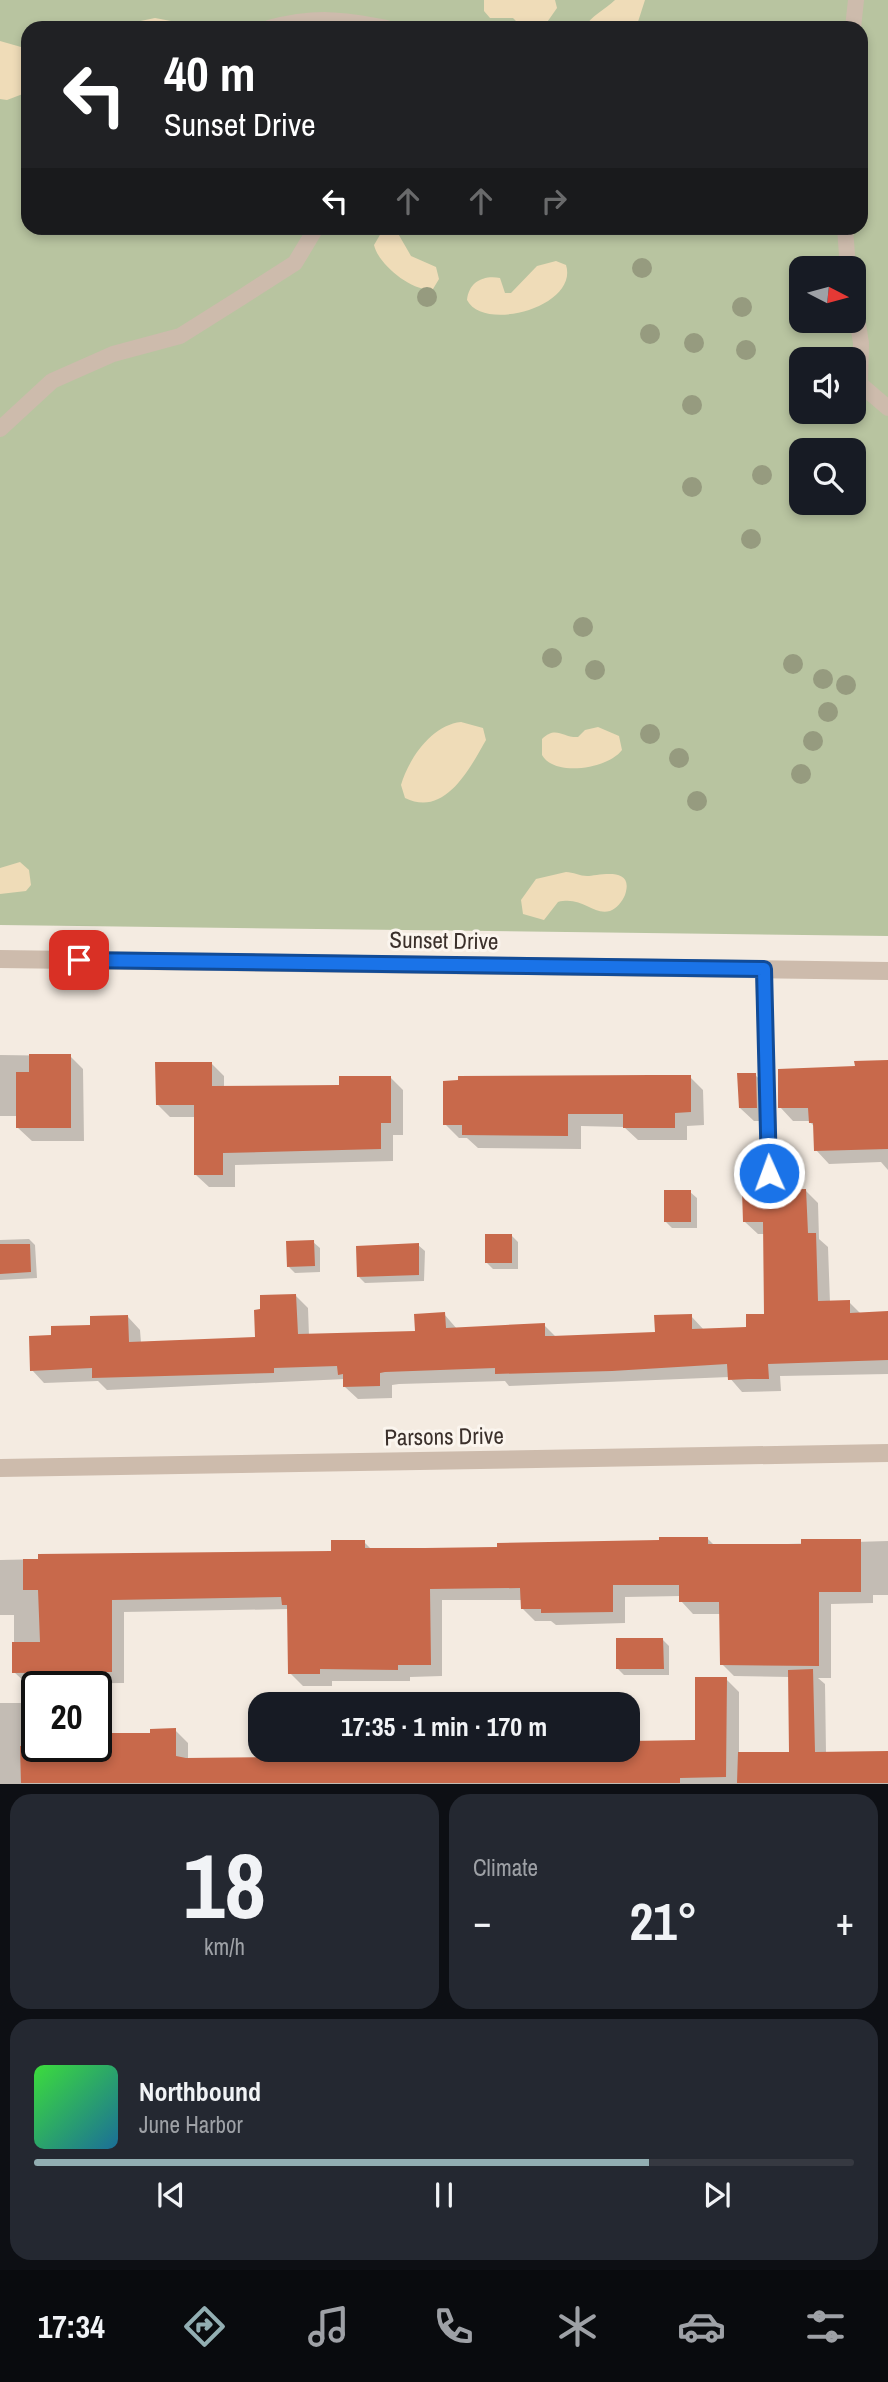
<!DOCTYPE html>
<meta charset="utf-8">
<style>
body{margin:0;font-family:"Archivo Narrow",sans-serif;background:#242831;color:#f1f3f6;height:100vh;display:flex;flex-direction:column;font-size:26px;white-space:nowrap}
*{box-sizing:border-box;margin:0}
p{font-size:23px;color:#9ea1a6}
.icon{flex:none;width:38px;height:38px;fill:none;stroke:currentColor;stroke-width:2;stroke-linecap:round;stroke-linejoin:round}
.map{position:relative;height:1784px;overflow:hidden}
.details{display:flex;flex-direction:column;gap:10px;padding:10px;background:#0d0f14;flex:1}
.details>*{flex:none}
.top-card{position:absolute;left:21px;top:21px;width:847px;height:214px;border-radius:21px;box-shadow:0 4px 10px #0003;background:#202124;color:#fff;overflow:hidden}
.needle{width:46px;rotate:96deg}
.tools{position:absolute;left:789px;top:256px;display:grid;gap:14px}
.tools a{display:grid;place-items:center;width:77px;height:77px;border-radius:14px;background:#171b24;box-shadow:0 4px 10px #0003;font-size:35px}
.speed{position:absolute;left:21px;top:1671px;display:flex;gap:14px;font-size:35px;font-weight:700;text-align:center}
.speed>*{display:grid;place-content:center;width:91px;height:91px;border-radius:50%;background:#171b24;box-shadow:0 4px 10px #0003;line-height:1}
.speed .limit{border:4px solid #111;border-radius:10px;background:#fff;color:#111}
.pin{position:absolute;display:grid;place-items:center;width:60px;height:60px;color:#fff;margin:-30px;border-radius:14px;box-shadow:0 4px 10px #0006}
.me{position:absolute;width:77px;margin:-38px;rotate:358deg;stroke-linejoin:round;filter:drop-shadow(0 0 5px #0008)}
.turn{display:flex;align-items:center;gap:24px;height:147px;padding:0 28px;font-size:32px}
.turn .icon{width:91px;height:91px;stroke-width:2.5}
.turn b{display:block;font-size:49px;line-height:60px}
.lanes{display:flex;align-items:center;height:66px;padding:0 28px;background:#0003;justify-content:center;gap:35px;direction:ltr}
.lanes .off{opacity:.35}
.big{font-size:52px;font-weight:800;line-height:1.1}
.details .tile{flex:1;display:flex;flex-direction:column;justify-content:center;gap:10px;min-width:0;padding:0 24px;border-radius:21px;background:#242831}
.details .dial{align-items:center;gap:0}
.dial b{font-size:91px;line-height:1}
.song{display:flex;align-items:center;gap:21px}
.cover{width:84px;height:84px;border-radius:10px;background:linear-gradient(135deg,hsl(120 70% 55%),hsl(200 70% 35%))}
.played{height:7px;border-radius:4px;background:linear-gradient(90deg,#92aeb2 75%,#363941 75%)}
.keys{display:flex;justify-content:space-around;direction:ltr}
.heat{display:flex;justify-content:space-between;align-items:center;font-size:38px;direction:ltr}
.details .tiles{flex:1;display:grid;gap:10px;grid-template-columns:1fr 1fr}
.tile:last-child{grid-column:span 2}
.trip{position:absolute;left:248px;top:1692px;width:392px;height:70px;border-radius:21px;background:#171b24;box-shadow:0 4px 10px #0003;font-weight:800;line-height:70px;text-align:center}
.tab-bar{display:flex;height:112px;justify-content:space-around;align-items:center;background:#090b0e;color:#9ea1a6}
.tab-bar .icon{width:49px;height:49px}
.tab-bar .selected{color:#92aeb2}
.tab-bar b{font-size:32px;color:#f1f3f6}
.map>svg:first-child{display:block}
</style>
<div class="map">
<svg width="888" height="1784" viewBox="0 0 888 1784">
<rect width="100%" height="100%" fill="#f4ebe1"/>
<path fill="#b8c4a0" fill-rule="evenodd" d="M0,0h888v936l-888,-11zM28,28h833v200h-833zM802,268h52v52h-52zM802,359h52v52h-52zM802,450h52v52h-52z"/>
<path fill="#efdcb8" d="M484,0h71l2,8 -14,20h-20l-10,-10h-23l-6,-7z
M615,0h30l-9,28h-51c5,-12 21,-19 30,-28z
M155,18l53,10h-101z
M0,41l28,8v43l-21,8 -7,-1z
M384,228l12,2 15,26 25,11 3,12 -6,10c-20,4 -55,-25 -59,-44z
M556,261l10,4c13,41 -82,68 -99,35 2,-18 16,-25 33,-22l5,15h6l26,-27z
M461,722l22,6 3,12c-16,28 -41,78 -81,58l-4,-13c8,-27 31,-60 60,-63z
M598,727l21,9 3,14c-13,18 -67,28 -80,5v-16c14,-14 21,-1 36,-2l7,-7z
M20,862l9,8 2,15 -5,6 -26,3v-26z
M566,872c7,0 14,4 21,4 11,0 48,-11 38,19 -3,7 -8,13 -15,16 -17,5 -27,-15 -52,-9l-14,18 -21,-6 -2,-14 15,-21z"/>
<path fill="#0003" d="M0,1055l70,1 13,13 1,72h-52l-14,-13v-12h-18z
M888,1062v108l-7,-8 -52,2 -13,-14 -1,-23 -6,-6h-16l-13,-14 76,-39z
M211,1063l13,13v12l117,-1 49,-10 13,13v45h-10v26l-158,4v22h-26l-13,-12v-58h-26l-13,-13z
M755,1075l14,13 1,33h-16l-14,-13z
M690,1077l13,13 1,35 -17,1v14h-49l-14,-13 -43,-1v23l-103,-1 -11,-10h-8l-14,-14z
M805,1190l13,13 1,36 9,8 2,56 19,-1 12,12 27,-1v61l-108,2 1,15 -39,1 -13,-15 -220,9 -4,-5 -106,3 -7,1v13l-34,1 -13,-12v-8l-238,11 -9,-9 -54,2 -12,-13 21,-33 75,-20 12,13 1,13 116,-4 38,-44 13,13 1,28 108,-4 27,-18 13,15 87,-4 13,13 100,-4 34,-18 13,14 44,-1 18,-14 -1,-81h-7l-13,-12z
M690,1192l7,6v30h-25l-7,-7z
M511,1235l7,7v27h-25l-6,-6z
M29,1239l6,6 2,33 -37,2v-40z
M313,1242l7,6v24l-25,1 -6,-6z
M418,1245l7,6 -1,30 -59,2 -6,-6z
M708,1539l7,7 173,-5v54h-15v8l-42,1v74h-13l7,6 1,69h62v31h-888v-81h23l13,13 1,30h59l79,-16 13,13v16h82v-9h31l7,7 301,-3v-4l88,-8 29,-63 13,13v62h51v-77l-56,-1 -12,-12 -1,-50h-28l-12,-13v-5l-56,1v26l-69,2 -5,-4h-16l-13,-13v-8h-80v76l-32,1v4h-78v5h-29l-13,-13 -1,-64 -165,3v71l-97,1 -13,-12v-57h-14v-55l332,-7 32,-11 8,8h53z
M663,1640l6,6v29h-45l-6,-6z"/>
<path fill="#c8694b" d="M29,1054h42v74h-55v-56h13z
M888,1060v89l-74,2 -1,-28h-4l-1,-15h-30v-39l77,-3 -1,-5z
M155,1062h57v24l127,-1v-9h52v47h-10v26l-158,4v22h-29v-70h-38z
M737,1073h19l1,35h-18z
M652,1075h39v37l-16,1v15h-52v-14h-55v22l-106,-1v-10h-19v-44l15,-1v-4z
M806,1189l2,44h8l2,68 32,-1v13l38,-2v49l-120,4 1,15h-21l-20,1 -1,-16 -115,7 -117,3v-6l-110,4 -5,1v13l-37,1v-13l-5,1 -1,-9 -63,2v5l-182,5v-10l-62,3 -1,-35 22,-1v-9l39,-1v-9l38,-1 1,27 126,-5 -1,-27 6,-1v-14l36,-1 2,40 117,-3 -1,-17 31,-2 1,16 99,-5v13h7l103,-4 -1,-17 38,-1v15l54,-2v-13h18l-1,-92h-20l-1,-32z
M664,1190h27v32h-27z
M485,1234h27v29h-27z
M314,1240l1,26 -28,1 -1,-26z
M419,1243v32l-62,2 -1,-31z
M0,1244h30l1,28 -31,2z
M659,1537h49v7h93v-5h60v53h-42v74l-99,-1 -1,-63h-40v-17h-66v27l-72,1v-4h-20l-1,-21 -90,1 1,76h-33v5l-78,-1v5h-32l-1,-69h-5l-1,-8 -169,3v72l-100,1v-31h28l-2,-52h-15v-31h15v-5l293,-3v-11h34v8h60l72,-1v-4l162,-3z
M616,1638h47l1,31h-48z
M813,1669l2,83 73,-1v32h-151l1,-31h51l-1,-82z
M695,1677h32l-1,100 -46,1v5h-659l-1,-37h76v-13h54v-4l26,-1v28l10,2 83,-1v-7h27v7l311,-5 21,-2v-9l67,-1z"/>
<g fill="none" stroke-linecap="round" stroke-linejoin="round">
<path stroke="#cdbbac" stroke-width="16" d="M269,28c45,-12 73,-9 118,0
M853,28l3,-28
M845,228l3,40
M854,300l7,43 -1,41 28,24
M0,429l52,-48 61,-27 67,-18 62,-39 53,-34 21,-35
M763,969l7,204"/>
<path stroke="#cdbbac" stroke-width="18" d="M0,959l888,12
M0,1468l888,-15"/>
</g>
<g fill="#969b7f">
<circle cx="642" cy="268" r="10"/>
<circle cx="427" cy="297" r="10"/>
<circle cx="742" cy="307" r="10"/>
<circle cx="650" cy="334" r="10"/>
<circle cx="694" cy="343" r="10"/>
<circle cx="746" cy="350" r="10"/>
<circle cx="692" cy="405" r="10"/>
<circle cx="762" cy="475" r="10"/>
<circle cx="692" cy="487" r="10"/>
<circle cx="751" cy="539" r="10"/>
<circle cx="583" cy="627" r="10"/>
<circle cx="552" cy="658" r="10"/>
<circle cx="793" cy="664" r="10"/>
<circle cx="595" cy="670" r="10"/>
<circle cx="823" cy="679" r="10"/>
<circle cx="846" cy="685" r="10"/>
<circle cx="828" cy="712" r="10"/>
<circle cx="650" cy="734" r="10"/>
<circle cx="813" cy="741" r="10"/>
<circle cx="679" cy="758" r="10"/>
<circle cx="801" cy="774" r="10"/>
<circle cx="697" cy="801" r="10"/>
</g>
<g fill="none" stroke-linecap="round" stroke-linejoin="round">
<g stroke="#114b97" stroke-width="18">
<path id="route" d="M79,960l685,9 5,204"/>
</g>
<use href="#route" stroke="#1a73e8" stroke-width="12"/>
</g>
<g text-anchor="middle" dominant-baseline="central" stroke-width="6" stroke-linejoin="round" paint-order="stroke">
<g font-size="23" fill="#3b302b" stroke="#fbf5ee">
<text transform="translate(444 940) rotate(1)">Sunset Drive</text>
<text transform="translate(444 1436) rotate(-1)">Parsons Drive</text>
</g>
</g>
</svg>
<div class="tools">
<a><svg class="needle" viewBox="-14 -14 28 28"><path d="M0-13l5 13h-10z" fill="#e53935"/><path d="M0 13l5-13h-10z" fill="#9ea1a6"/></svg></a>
<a><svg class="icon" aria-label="sound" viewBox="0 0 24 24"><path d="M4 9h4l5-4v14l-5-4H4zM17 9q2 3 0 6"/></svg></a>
<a><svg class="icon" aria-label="search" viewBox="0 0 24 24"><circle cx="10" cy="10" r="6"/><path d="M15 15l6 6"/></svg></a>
</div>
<div class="speed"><div class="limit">20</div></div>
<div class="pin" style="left:79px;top:960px;background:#d93025"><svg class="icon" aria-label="arrive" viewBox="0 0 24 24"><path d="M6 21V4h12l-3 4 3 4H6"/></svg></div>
<svg class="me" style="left:769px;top:1173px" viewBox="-20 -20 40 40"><circle r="17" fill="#1a73e8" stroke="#fff" stroke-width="3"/><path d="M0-11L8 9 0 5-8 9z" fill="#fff"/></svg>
<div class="trip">17:35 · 1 min · 170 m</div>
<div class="top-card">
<div class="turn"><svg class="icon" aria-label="left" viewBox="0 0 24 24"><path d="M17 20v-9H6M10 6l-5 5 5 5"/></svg><div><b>40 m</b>Sunset Drive</div></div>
<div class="lanes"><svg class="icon" aria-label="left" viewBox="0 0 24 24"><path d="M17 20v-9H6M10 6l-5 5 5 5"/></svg><svg class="icon off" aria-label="ahead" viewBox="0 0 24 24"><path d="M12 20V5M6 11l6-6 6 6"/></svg><svg class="icon off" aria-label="ahead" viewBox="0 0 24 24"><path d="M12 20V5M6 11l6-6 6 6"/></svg><svg class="icon off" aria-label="right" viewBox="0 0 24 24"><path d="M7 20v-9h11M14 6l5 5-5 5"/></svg></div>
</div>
</div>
<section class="details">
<div class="tiles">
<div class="tile dial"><b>18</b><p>km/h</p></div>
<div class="tile"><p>Climate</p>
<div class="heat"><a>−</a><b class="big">21°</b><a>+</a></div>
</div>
<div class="tile">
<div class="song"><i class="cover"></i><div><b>Northbound</b><p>June Harbor</p></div></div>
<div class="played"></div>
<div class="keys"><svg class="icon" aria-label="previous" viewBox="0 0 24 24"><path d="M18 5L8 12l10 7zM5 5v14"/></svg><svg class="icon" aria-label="pause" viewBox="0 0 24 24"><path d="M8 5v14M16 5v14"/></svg><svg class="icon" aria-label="next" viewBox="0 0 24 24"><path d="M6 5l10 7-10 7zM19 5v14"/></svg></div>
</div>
</div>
</section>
<nav class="tab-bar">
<b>17:34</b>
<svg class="icon selected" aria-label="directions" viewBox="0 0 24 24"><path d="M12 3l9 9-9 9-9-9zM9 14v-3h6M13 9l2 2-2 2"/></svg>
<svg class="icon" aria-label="music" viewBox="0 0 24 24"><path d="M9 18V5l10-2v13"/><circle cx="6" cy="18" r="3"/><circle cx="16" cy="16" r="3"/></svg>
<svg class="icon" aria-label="phone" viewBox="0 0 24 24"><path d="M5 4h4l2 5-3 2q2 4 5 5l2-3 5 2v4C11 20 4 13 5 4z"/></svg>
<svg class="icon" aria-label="climate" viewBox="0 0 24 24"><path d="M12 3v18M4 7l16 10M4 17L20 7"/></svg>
<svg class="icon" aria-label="car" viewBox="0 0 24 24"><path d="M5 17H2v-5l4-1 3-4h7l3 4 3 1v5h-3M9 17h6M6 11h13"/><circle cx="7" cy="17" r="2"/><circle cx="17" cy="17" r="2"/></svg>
<svg class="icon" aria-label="filters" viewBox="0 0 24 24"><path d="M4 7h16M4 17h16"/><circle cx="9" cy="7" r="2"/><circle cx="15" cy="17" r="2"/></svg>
</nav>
